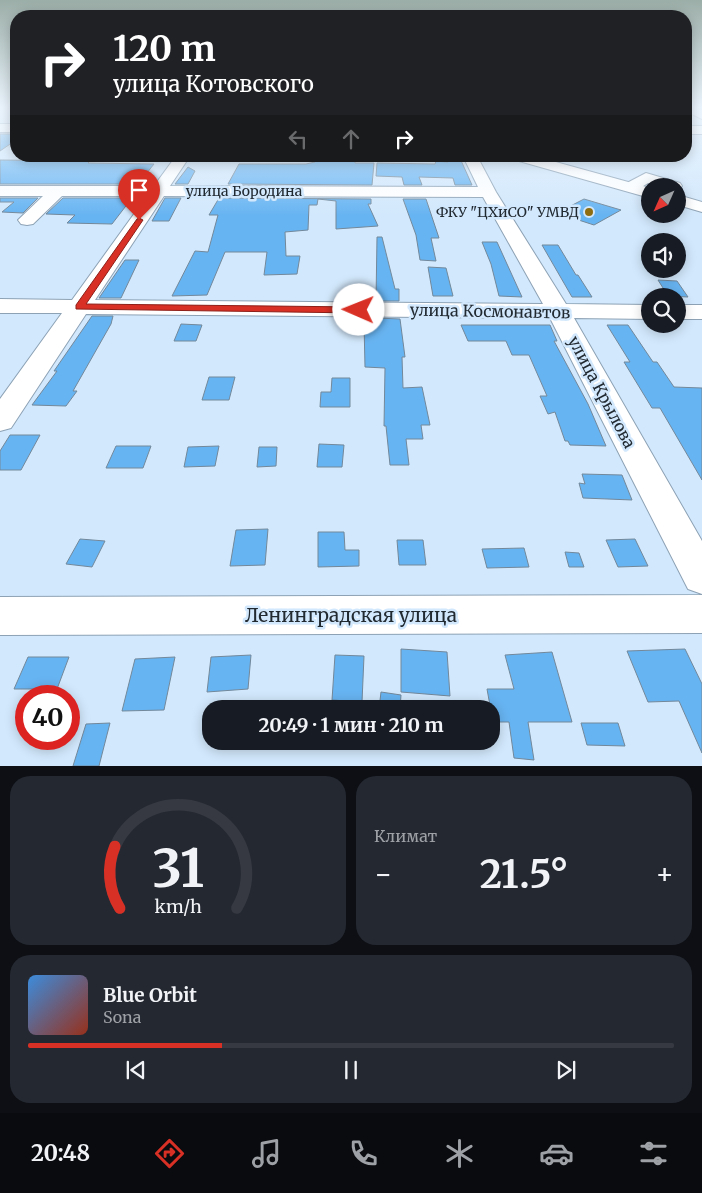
<!DOCTYPE html>
<html lang="ru">
<meta charset="utf-8">
<style>
body{margin:0;font-family:Merriweather,serif;background:#242831;color:#f1f3f6;height:100vh;display:flex;flex-direction:column;font-size:19px;white-space:nowrap}
*{box-sizing:border-box;margin:0}
p{font-size:16px;color:#9ea1a6}
.icon{flex:none;width:28px;height:28px;fill:none;stroke:currentColor;stroke-width:2;stroke-linecap:round;stroke-linejoin:round}
.map{position:relative;height:766px;overflow:hidden}
.drawer{display:flex;flex-direction:column;gap:10px;padding:10px;background:#0d0f14;flex:1}
.drawer>*{flex:none}
.top-card{position:absolute;left:10px;top:10px;width:682px;height:152px;border-radius:20px;box-shadow:0 2px 12px #0003;background:#202124;color:#fff;overflow:hidden}
.needle{width:32px;rotate:225deg}
.buttons{position:absolute;left:641px;top:178px;display:grid;gap:10px}
.buttons a{display:grid;place-items:center;width:45px;height:45px;border-radius:50%;background:#171b24;box-shadow:0 2px 12px #0003;font-size:25px}
.speed{position:absolute;left:15px;top:685px;display:flex;gap:10px;font-size:25px;font-weight:700;text-align:center}
.speed>*{display:grid;place-content:center;width:65px;height:65px;border-radius:50%;background:#171b24;box-shadow:0 2px 12px #0003;line-height:1}
.speed .limit{border:8px solid #d22;background:#fff;color:#111}
.pin{position:absolute;display:grid;place-items:center;width:42px;height:42px;color:#fff;margin:-51px -21px;border-radius:50% 50% 50% 0;rotate:-45deg;box-shadow:0 0 5px #0007}
.pin .icon{rotate:45deg}
.me{position:absolute;width:55px;margin:-28px;rotate:271deg;stroke-linejoin:round;filter:drop-shadow(0 0 4px #0008)}
.turn{display:flex;align-items:center;gap:18px;height:105px;padding:0 20px;font-size:22px}
.turn .icon{width:65px;height:65px;stroke-width:2.5}
.turn b{display:block;font-size:35px;line-height:42px}
.lanes{display:flex;align-items:center;height:48px;padding:0 20px;background:#0003;justify-content:center;gap:25px;direction:ltr}
.lanes .off{opacity:.35}
.big{font-size:38px;font-weight:700;line-height:1.1}
.drawer .widget{flex:1;display:flex;flex-direction:column;justify-content:center;gap:8px;min-width:0;padding:0 18px;border-radius:20px;background:#242831}
.drawer .dial{align-items:center;gap:0}
.dial svg{height:130px;overflow:visible;fill:none;stroke:#363941;stroke-width:7;stroke-linecap:round;text-anchor:middle}
.dial text{fill:#f1f3f6;stroke:none}
.song{display:flex;align-items:center;gap:15px}
.cover{width:60px;height:60px;border-radius:8px;background:linear-gradient(135deg,hsl(210 70% 55%),hsl(10 70% 35%))}
.played{height:5px;border-radius:2px;background:linear-gradient(90deg,#d93025 30%,#363941 30%)}
.keys{display:flex;justify-content:space-around;direction:ltr}
.heat{display:flex;justify-content:space-between;align-items:center;font-size:28px;direction:ltr}
.drawer .tiles{flex:1;display:grid;gap:10px;grid-template-columns:1fr 1fr}
.widget:last-child{grid-column:span 2}
.trip{position:absolute;left:202px;top:700px;width:298px;height:50px;border-radius:20px;background:#171b24;box-shadow:0 2px 12px #0003;font-weight:700;line-height:50px;text-align:center}
.menu{display:flex;height:80px;justify-content:space-around;align-items:center;background:#090b0e;color:#9ea1a6}
.menu .icon{width:35px;height:35px}
.menu .current{color:#d93025}
.menu b{font-size:22px;color:#f1f3f6}
.map>svg:first-child{display:block}
</style>
<div class="map">
<svg width="702" height="766" viewBox="0 0 702 766">
<rect width="100%" height="100%" fill="#d2e8fc"/>
<path fill="#67b4f2" stroke="#73889a" d="M0,134h16v6l-16,11z
M355,156v7h19l-2,22 -144,-1 11,-20h67l9,-2 1,-5z
M446,156h13l13,29h-17l-2,-7 -34,-1 3,8h-18l-2,-8 -26,-1 1,-13 58,1 1,-3 12,1z
M0,160l90,1 -2,2 66,1 -16,20h-138z
M188,167l7,4 -7,13h-13z
M0,198h38l-15,15 -21,-1 12,-10h-14z
M63,198h69l-20,26 -45,-1 8,-8 -29,-1z
M165,198h16l-12,23h-17z
M219,198l152,1v5h-3l10,22 -42,3v-28l-18,-2 -1,6h-8l-1,25 -23,2 1,24h14l-3,18 -33,1 3,-23h-42l-18,43 -35,1 23,-45 13,1 10,-37h-9z
M403,199h23l13,39h-8l5,23 -16,-1 -4,-25z
M584,199l37,11 -27,15 -37,-12z
M377,237h5l13,52h4v12h-23z
M482,242h15l25,55 -23,-1 -8,-32z
M542,245h16l18,30h2l14,22h-20z
M125,260h14l-18,38h-22z
M428,267l18,1 7,28h-20z
M658,280l19,1 11,16 -20,-1z
M92,316h21l-2,8 -38,67h4l-11,15 -34,-1 25,-34h-3z
M376,318l24,1 5,38h-3l1,31 19,-1 8,38h-9l2,14h-17l3,26h-19l-4,-39h-2l1,-58 -20,-1 -1,-44h11z
M181,324l21,1 -6,16h-22z
M461,325h89l7,16h-3l34,63 18,42 -36,-1 -2,-4h-3l-10,-29 -7,2 -8,-18h7l-18,-41h-17l-6,-14h-38z
M607,325h21l25,37h4l17,25 28,1v92l-42,-72h-8l-28,-46h6z
M209,377h26l-6,23h-27z
M332,378h18v29h-30l1,-15h10z
M10,435h30l-19,35h-21v-19z
M319,444l25,1 -2,22h-25z
M116,446h35l-8,22h-37z
M219,446l-4,20 -31,1 4,-20z
M259,447h18l-1,19 -19,1z
M582,474l40,1 10,25 -49,-2 -4,-15 6,1z
M268,529l-3,36 -35,1 6,-36z
M318,532h26l1,18h14v16l-41,1z
M80,539l25,2 -13,26 -26,-3z
M635,539l13,27 -30,1 -12,-27z
M397,540h26l3,25h-27z
M524,548l5,19 -42,1 -5,-19z
M565,552l14,1 5,14h-15z
M401,649l46,3 3,44 -49,-4z
M685,649l17,35v69l-23,-52 -31,1 -21,-51z
M552,652l20,70h-44l6,38 -20,-2 -5,-36h-16l-6,-33h27l-9,-34z
M251,655l-3,34 -41,3 4,-35z
M335,655l29,1 -2,46 -30,-2z
M28,657h41l-12,32h-43z
M175,657l-11,53 -42,1 13,-52z
M381,692l20,3 -1,14h-21z
M110,723l-11,43h-26l13,-42z
M581,723h37l7,23 -38,-1z"/>
<g fill="none" stroke-linecap="round" stroke-linejoin="round">
<g stroke="#8da2b5" stroke-width="2">
<path id="minor" d="M686,108h11l5,2v9l-16,-8z
M0,124h16v8h-16z
M686,126h16v8h-16z
M176,156h14l-20,30 308,1 -15,-31h14l19,36 70,112 84,1v14l-76,-1 128,223v53l-14,-5 -138,-271 -464,-4 -75,114 -11,3v-32l62,-86h-62v-14l72,1 75,-104h-85l-29,28 -6,1 -6,-1 -3,-4 25,-24h-43v-10h154zM164,196l319,1 60,107 -448,-4z
M646,173l34,10 2,3 -4,4v-4h-20l-10,-3 -11,7h-12l-2,-3 2,-3z
M678,305h24v14h-24z
M702,595v38l-702,2v-38z"/>
</g>
<g stroke="#8da2b5" stroke-width="2">
<path id="major" d="M510,156h24l116,32v10l-138,-39z
M678,195l24,7v10l-24,-7z"/>
</g>
<use href="#minor" fill="#fff" fill-rule="evenodd"/>
<use href="#major" fill="#fff" fill-rule="evenodd"/>
</g>
<linearGradient id="sky" x2="0" y2="1"><stop stop-color="#9caea8"/><stop offset="0.5" stop-color="#ebf5fe"/><stop offset="1" stop-color="#ebf5fe" stop-opacity="0"/></linearGradient>
<rect width="702" height="215" fill="url(#sky)"/>
<path fill="#d93025" stroke="#8d1f18" d="M139,218l4,2 -57,84 273,3 5,3 -5,3 -283,-4v-4l61,-86z"/>
<circle fill="#8e6d11" stroke="#d2e8fc" stroke-width="2" cx="589" cy="212" r="5"/>
<g text-anchor="middle" dominant-baseline="central" stroke-width="5" stroke-linejoin="round" paint-order="stroke">
<g font-size="14" fill="#212931" stroke="#d2e8fc">
<text x="244" y="191">улица Бородина</text>
</g>
<g font-size="14" fill="#212931" stroke="#d2e8fc" text-anchor="end">
<text x="579" y="212">ФКУ "ЦХиСО" УМВД</text>
</g>
<g font-size="16" fill="#212931" stroke="#d2e8fc">
<text transform="translate(490 311) rotate(1)">улица Космонавтов</text>
<text transform="translate(602 392) rotate(62)">улица Крылова</text>
</g>
<g font-size="19" fill="#212931" stroke="#d2e8fc">
<text x="351" y="615">Ленинградская улица</text>
</g>
</g>
</svg>
<div class="buttons">
<a><svg class="needle" viewBox="-14 -14 28 28"><path d="M0-13l5 13h-10z" fill="#e53935"/><path d="M0 13l5-13h-10z" fill="#9ea1a6"/></svg></a>
<a><svg class="icon" aria-label="sound" viewBox="0 0 24 24"><path d="M4 9h4l5-4v14l-5-4H4zM17 9q2 3 0 6"/></svg></a>
<a><svg class="icon" aria-label="search" viewBox="0 0 24 24"><circle cx="10" cy="10" r="6"/><path d="M15 15l6 6"/></svg></a>
</div>
<div class="speed"><div class="limit">40</div></div>
<div class="pin" style="left:139px;top:220px;background:#d93025"><svg class="icon" aria-label="arrive" viewBox="0 0 24 24"><path d="M6 21V4h12l-3 4 3 4H6"/></svg></div>
<svg class="me" style="left:359px;top:310px" viewBox="-20 -20 40 40"><circle r="19" fill="#fff"/><path d="M0-13L10 11 0 6-10 11z" fill="#d93025"/></svg>
<div class="trip">20:49 · 1 мин · 210 m</div>
<div class="top-card">
<div class="turn"><svg class="icon" aria-label="right" viewBox="0 0 24 24"><path d="M7 20v-9h11M14 6l5 5-5 5"/></svg><div><b>120 m</b>улица Котовского</div></div>
<div class="lanes"><svg class="icon off" aria-label="left" viewBox="0 0 24 24"><path d="M17 20v-9H6M10 6l-5 5 5 5"/></svg><svg class="icon off" aria-label="ahead" viewBox="0 0 24 24"><path d="M12 20V5M6 11l6-6 6 6"/></svg><svg class="icon" aria-label="right" viewBox="0 0 24 24"><path d="M7 20v-9h11M14 6l5 5-5 5"/></svg></div>
</div>
</div>
<section class="drawer">
<div class="tiles">
<div class="widget dial"><svg viewBox="0 0 100 80">
<path d="M14 69A42 42 0 1 1 86 69"/>
<path d="M14 69A42 42 0 0 1 11 31" stroke="#d93025"/>
<text x="50" y="56" font-size="32" font-weight="700">31</text>
<text x="50" y="72" font-size="11">km/h</text>
</svg></div>
<div class="widget"><p>Климат</p>
<div class="heat"><a>−</a><b class="big">21.5°</b><a>+</a></div>
</div>
<div class="widget">
<div class="song"><i class="cover"></i><div><b>Blue Orbit</b><p>Sona</p></div></div>
<div class="played"></div>
<div class="keys"><svg class="icon" aria-label="previous" viewBox="0 0 24 24"><path d="M18 5L8 12l10 7zM5 5v14"/></svg><svg class="icon" aria-label="pause" viewBox="0 0 24 24"><path d="M8 5v14M16 5v14"/></svg><svg class="icon" aria-label="next" viewBox="0 0 24 24"><path d="M6 5l10 7-10 7zM19 5v14"/></svg></div>
</div>
</div>
</section>
<nav class="menu">
<b>20:48</b>
<svg class="icon current" aria-label="directions" viewBox="0 0 24 24"><path d="M12 3l9 9-9 9-9-9zM9 14v-3h6M13 9l2 2-2 2"/></svg>
<svg class="icon" aria-label="music" viewBox="0 0 24 24"><path d="M9 18V5l10-2v13"/><circle cx="6" cy="18" r="3"/><circle cx="16" cy="16" r="3"/></svg>
<svg class="icon" aria-label="phone" viewBox="0 0 24 24"><path d="M5 4h4l2 5-3 2q2 4 5 5l2-3 5 2v4C11 20 4 13 5 4z"/></svg>
<svg class="icon" aria-label="climate" viewBox="0 0 24 24"><path d="M12 3v18M4 7l16 10M4 17L20 7"/></svg>
<svg class="icon" aria-label="car" viewBox="0 0 24 24"><path d="M5 17H2v-5l4-1 3-4h7l3 4 3 1v5h-3M9 17h6M6 11h13"/><circle cx="7" cy="17" r="2"/><circle cx="17" cy="17" r="2"/></svg>
<svg class="icon" aria-label="filters" viewBox="0 0 24 24"><path d="M4 7h16M4 17h16"/><circle cx="9" cy="7" r="2"/><circle cx="15" cy="17" r="2"/></svg>
</nav>
